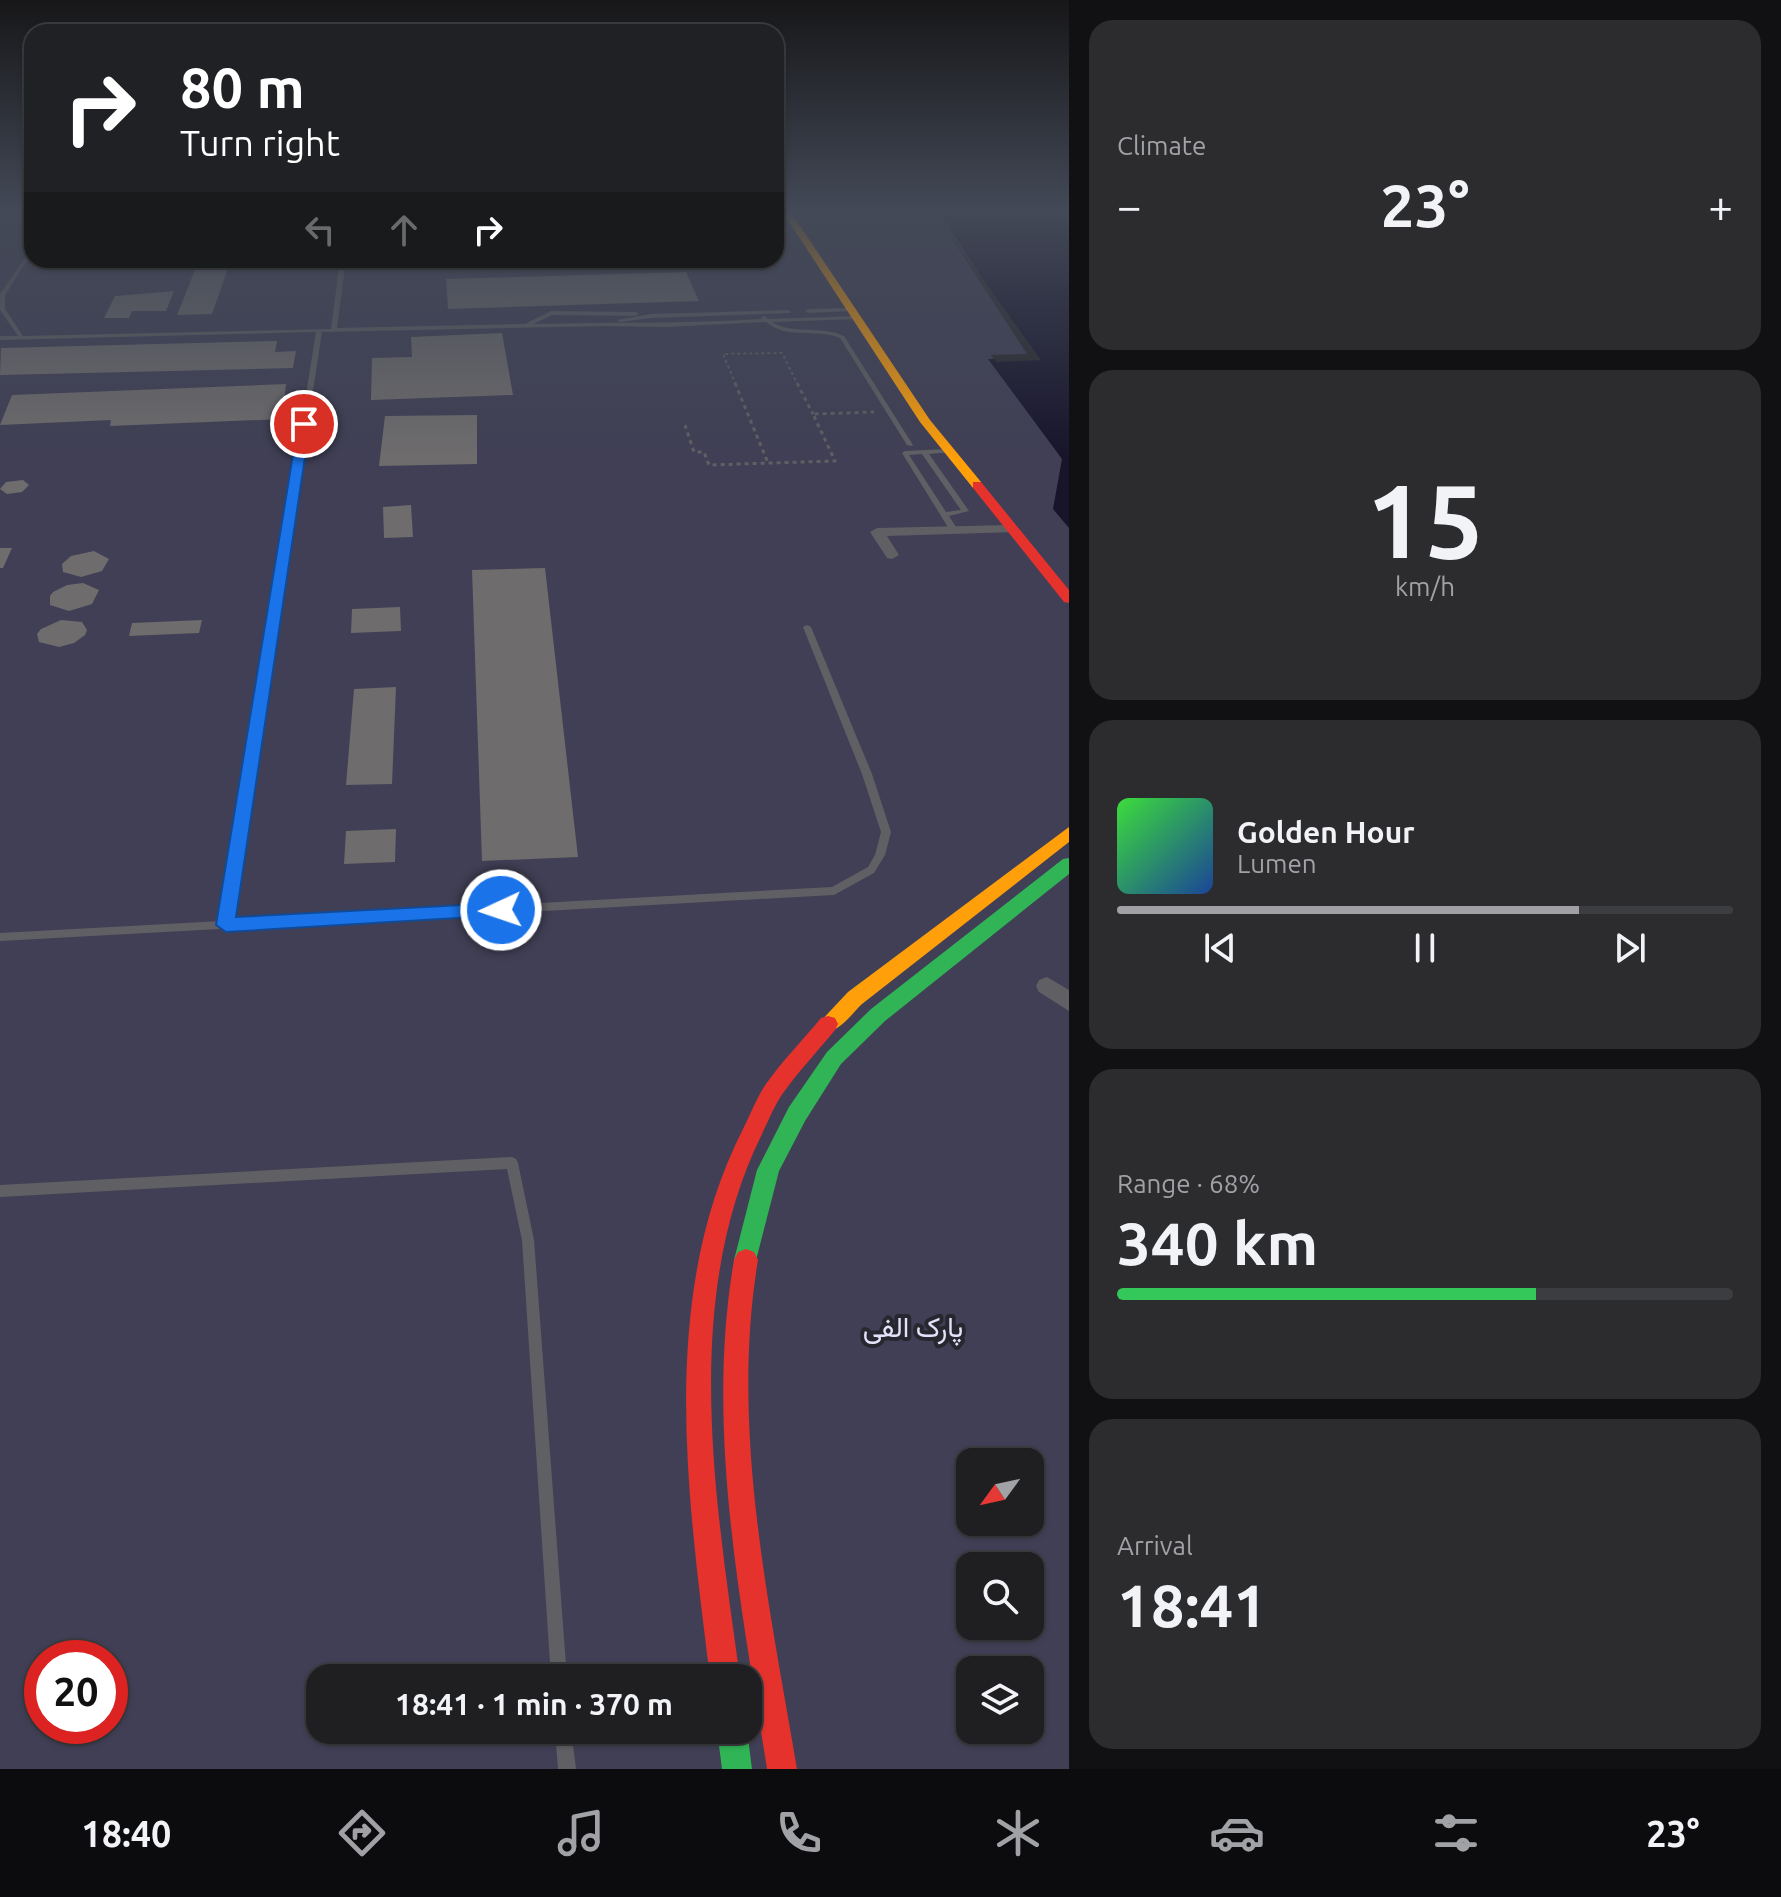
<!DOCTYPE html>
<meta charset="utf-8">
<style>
body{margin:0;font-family:Ubuntu,Vazirmatn,sans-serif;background:#2c2c2f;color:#f1f3f6;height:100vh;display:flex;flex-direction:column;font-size:30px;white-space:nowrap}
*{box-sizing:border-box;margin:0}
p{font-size:26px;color:#a1a2a5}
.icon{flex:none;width:44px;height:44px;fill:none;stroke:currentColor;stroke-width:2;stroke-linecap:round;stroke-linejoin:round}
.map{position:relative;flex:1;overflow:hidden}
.drawer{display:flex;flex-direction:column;gap:20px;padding:20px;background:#111113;width:712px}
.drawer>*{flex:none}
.top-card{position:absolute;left:24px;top:24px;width:760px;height:244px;border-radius:24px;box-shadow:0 2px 6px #0004,0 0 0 2px #3c3d40;background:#202124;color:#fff;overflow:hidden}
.needle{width:52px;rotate:237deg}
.buttons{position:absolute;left:956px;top:1448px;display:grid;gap:16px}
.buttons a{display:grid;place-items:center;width:88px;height:88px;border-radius:16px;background:#1f1f22;box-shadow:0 2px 6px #0004,0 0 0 2px #3c3d40;font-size:40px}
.speed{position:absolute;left:24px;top:1640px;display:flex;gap:16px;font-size:40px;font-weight:700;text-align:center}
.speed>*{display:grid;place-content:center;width:104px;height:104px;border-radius:50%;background:#1f1f22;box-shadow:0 2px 6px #0004,0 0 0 2px #3c3d40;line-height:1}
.speed .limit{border:12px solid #d22;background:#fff;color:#111}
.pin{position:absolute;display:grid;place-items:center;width:68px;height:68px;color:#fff;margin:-34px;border:4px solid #fff;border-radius:50%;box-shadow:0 2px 8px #0007}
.me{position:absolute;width:88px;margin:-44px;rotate:267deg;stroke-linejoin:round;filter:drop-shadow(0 0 6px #0008)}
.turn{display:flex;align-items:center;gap:28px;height:168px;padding:0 24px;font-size:36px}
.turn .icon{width:104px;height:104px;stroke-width:2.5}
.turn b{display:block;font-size:56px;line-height:68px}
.lanes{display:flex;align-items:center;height:76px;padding:0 24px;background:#0003;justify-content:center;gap:40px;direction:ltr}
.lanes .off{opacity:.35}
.big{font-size:60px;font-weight:600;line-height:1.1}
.drawer .card{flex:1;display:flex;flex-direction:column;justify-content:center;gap:12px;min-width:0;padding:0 28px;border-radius:24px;background:#2c2c2f}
.drawer .dial{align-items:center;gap:0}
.dial b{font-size:104px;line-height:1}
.song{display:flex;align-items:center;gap:24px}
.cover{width:96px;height:96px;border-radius:12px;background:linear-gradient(135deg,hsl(120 70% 55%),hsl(220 70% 35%))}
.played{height:8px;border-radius:4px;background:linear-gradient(90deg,#a0a0a5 75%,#3c3d40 75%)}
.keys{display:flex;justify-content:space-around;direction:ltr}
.heat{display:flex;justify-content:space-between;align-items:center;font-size:44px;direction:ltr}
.charge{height:12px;border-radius:6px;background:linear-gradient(90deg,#34c759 68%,#3c3d40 0)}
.trip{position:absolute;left:306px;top:1664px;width:456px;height:80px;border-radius:24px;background:#1f1f22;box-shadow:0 2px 6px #0004,0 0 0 2px #3c3d40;font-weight:600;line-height:80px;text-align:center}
.menu{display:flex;height:128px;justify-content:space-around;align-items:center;background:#0c0c0e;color:#a1a2a5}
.menu .icon{width:56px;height:56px}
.menu .selected{color:#a0a0a5}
.menu b{font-size:36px;color:#f1f3f6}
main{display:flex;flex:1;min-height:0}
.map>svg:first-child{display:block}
</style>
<main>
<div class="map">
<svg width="1069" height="1769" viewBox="0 0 1069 1769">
<rect width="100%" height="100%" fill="#29292d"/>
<path fill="#403f55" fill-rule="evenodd" d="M0,211h32v49h744v-49h293v1558h-1069zM970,1462h60v60h-60zM970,1566h60v60h-60zM42,1658h68v68h-68zM970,1670h60v60h-60zM320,1678h428v52h-428z"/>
<path fill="#17142c" d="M938,211h131v317l-16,-19 9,-50 -74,-100 46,-2z"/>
<path fill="#29292d" d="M934,211l107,149 -44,2 -6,-7 36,-1z"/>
<path fill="#6e6c6d" d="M199,260h32l-19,54 -35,1z
M686,272l13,29 -251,8 -2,-30z
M174,291l-8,20h-34l-3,7h-25l11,-22z
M502,333l11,62 -142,5 1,-42 40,-1 -1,-20z
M277,341l-2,11 21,-1 -3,17 -293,7 1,-27z
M286,384l-4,35 -172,7 1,-6 -111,5 12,-30z
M477,415v49l-98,2 6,-50z
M23,480l6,5 -7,7 -15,2 -7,-5 6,-7z
M411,505l2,32 -29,1 -1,-31z
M0,548h12l-9,20h-3z
M94,551l15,8 -7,12 -21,6 -18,-5 -1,-8 9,-8z
M545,568l33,289 -96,4 -10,-291z
M83,583l16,7 -7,14 -23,7 -19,-6v-9l3,-4 14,-7z
M400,607l1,24 -50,2 1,-24z
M61,620l21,2 5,8 -2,5 -11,8 -15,4 -20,-5 -2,-8 4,-5z
M202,620l-3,13 -70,3 3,-13z
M396,687l-4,97 -46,1 8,-96z
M396,829l-1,33 -51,2 2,-33z"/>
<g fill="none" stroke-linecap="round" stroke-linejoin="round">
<path stroke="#606064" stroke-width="2" stroke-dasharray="3 3" stroke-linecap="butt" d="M736,385l-13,-31 59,-1 16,32"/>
<path stroke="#606064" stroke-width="3" stroke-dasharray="4 4" stroke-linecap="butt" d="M735,383l33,80
M797,383l16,31
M685,425l9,27h10l5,13 126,-4 -22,-47 61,-2"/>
<path fill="#606064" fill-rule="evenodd" d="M32,248v5l-27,42v14l18,27 308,-7 9,-69h6l-9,68 188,-4 26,-13 85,1 3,2 -3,2 -84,-1 -19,9c77,-2 153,0 229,-5l-1,-1 3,-2 4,3 90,-3v2l-2,1 -84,3c22,13 48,3 72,14l69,109 -1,1 -5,-1 -67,-107c-24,-10 -53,2 -74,-16l-100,5 -63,-1 -281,6 -90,588 600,-33 36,-20 7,-12 6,-23 -19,-58 -59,-147 4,-2 4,2 61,147 19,58 -6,23 -11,18 -40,22 -834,46v-8l222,-12 94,-589 -316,8v-4h18l-18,-26v-16z
M851,308l2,1v2l-45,2 -3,-2 3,-2z
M788,310l3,2 -1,1 -139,5 -31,4 -3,-2 34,-6z
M948,449l3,2 -1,1 -21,2 40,57 -20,5 9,14 -4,2h-3l-49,-79 3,-2zM922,454l39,56 -15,2 -37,-57z
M512,1157l4,2 2,4 16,77 33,438h-16l-29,-438 -15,-71 -507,28v-12z
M555,1730h16l5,39h-18z"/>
<path fill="#606064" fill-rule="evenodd" d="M1011,525l5,1v6l-129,4 12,19 -7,4 -5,-1 -17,-26 7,-4z
M1047,977l22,13v21l-30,-19 -3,-6 3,-6z"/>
<path fill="#30b455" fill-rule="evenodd" d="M1069,858v16l-184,147 -44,43 -36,57 -26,50 -25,97 -8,3 -8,-3 -4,-8 23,-90 32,-63 38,-55 44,-43 192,-150z
M717,1730h30l5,39h-30z"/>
<path fill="#ff9f0a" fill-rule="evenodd" d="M782,211h8l140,209 51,62v6h-8l-53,-66z
M1069,827v15l-207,162c-11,10 -24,32 -41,26l-3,-6 30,-32z"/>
<path fill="#e5322d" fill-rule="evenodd" d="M973,482h8l88,108v13l-5,-1 -91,-114z
M828,1016l7,2 3,6 -3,6c-18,22 -38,43 -54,66 -7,11 -13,25 -19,38 -82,166 -46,368 -22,544h-30c-22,-181 -53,-382 34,-551 7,-14 13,-30 22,-43 16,-23 37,-44 55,-66z
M746,1249l8,3 4,8c-28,168 11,343 39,509h-30c-26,-166 -62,-341 -33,-509l4,-8z"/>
</g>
<linearGradient id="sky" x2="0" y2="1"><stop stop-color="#171719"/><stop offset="0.46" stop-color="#434957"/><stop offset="1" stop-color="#434957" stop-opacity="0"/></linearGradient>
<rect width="1069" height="458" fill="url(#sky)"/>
<path fill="#1a73e8" stroke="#114b97" stroke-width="2" d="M304,421l6,3 -74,493 265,-14 9,7 -3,5 -281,17 -10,-7 82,-501z"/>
<g text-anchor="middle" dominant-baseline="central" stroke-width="8" stroke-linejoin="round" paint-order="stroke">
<g font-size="28" fill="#e2e2fa" stroke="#28272f">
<text x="913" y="1326">پارک الفی</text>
</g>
</g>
</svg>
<div class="buttons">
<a><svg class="needle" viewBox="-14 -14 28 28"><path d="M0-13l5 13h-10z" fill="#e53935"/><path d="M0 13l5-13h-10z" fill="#a1a2a5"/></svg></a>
<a><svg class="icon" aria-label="search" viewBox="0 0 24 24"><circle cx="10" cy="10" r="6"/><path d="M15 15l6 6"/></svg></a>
<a><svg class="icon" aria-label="layers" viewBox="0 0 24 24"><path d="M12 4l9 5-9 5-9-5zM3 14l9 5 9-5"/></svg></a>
</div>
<div class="speed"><div class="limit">20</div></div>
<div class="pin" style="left:304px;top:424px;background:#d93025"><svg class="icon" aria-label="arrive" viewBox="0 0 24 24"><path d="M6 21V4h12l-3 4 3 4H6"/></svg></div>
<svg class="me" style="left:501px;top:910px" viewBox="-20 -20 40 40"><circle r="17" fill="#1a73e8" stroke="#fff" stroke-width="3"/><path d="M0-11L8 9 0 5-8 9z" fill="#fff"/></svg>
<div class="trip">18:41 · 1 min · 370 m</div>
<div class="top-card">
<div class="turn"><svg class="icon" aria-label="right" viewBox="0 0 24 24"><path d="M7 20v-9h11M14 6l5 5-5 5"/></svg><div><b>80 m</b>Turn right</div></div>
<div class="lanes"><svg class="icon off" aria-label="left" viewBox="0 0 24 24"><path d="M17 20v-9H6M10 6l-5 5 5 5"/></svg><svg class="icon off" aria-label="ahead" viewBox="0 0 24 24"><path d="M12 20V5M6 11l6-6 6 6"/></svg><svg class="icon" aria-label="right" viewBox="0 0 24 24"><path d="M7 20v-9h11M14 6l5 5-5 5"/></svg></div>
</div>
</div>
<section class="drawer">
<div class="card"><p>Climate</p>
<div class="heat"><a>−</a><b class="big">23°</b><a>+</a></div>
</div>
<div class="card dial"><b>15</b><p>km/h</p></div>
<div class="card">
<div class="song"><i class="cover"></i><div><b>Golden Hour</b><p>Lumen</p></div></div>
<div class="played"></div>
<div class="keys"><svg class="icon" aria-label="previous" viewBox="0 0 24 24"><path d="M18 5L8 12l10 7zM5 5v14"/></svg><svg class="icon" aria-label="pause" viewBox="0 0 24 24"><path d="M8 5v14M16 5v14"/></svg><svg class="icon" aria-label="next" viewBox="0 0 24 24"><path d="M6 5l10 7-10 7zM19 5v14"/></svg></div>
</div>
<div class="card"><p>Range · 68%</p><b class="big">340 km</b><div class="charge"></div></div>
<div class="card"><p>Arrival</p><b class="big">18:41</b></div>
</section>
</main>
<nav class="menu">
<b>18:40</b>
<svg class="icon selected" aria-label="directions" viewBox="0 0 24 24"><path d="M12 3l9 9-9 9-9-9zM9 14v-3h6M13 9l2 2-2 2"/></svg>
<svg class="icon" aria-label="music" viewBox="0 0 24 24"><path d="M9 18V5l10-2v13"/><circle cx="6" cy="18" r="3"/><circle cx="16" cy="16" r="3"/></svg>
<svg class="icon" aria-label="phone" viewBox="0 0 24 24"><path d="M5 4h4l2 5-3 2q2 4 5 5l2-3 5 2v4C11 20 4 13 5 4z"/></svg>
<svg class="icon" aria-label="climate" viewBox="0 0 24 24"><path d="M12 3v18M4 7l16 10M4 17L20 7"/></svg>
<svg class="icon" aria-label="car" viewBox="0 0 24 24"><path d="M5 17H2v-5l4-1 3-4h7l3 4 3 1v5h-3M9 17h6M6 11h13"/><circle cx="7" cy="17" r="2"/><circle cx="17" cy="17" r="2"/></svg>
<svg class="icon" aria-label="filters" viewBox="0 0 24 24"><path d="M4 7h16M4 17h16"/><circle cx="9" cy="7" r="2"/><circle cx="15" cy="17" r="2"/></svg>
<b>23°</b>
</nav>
